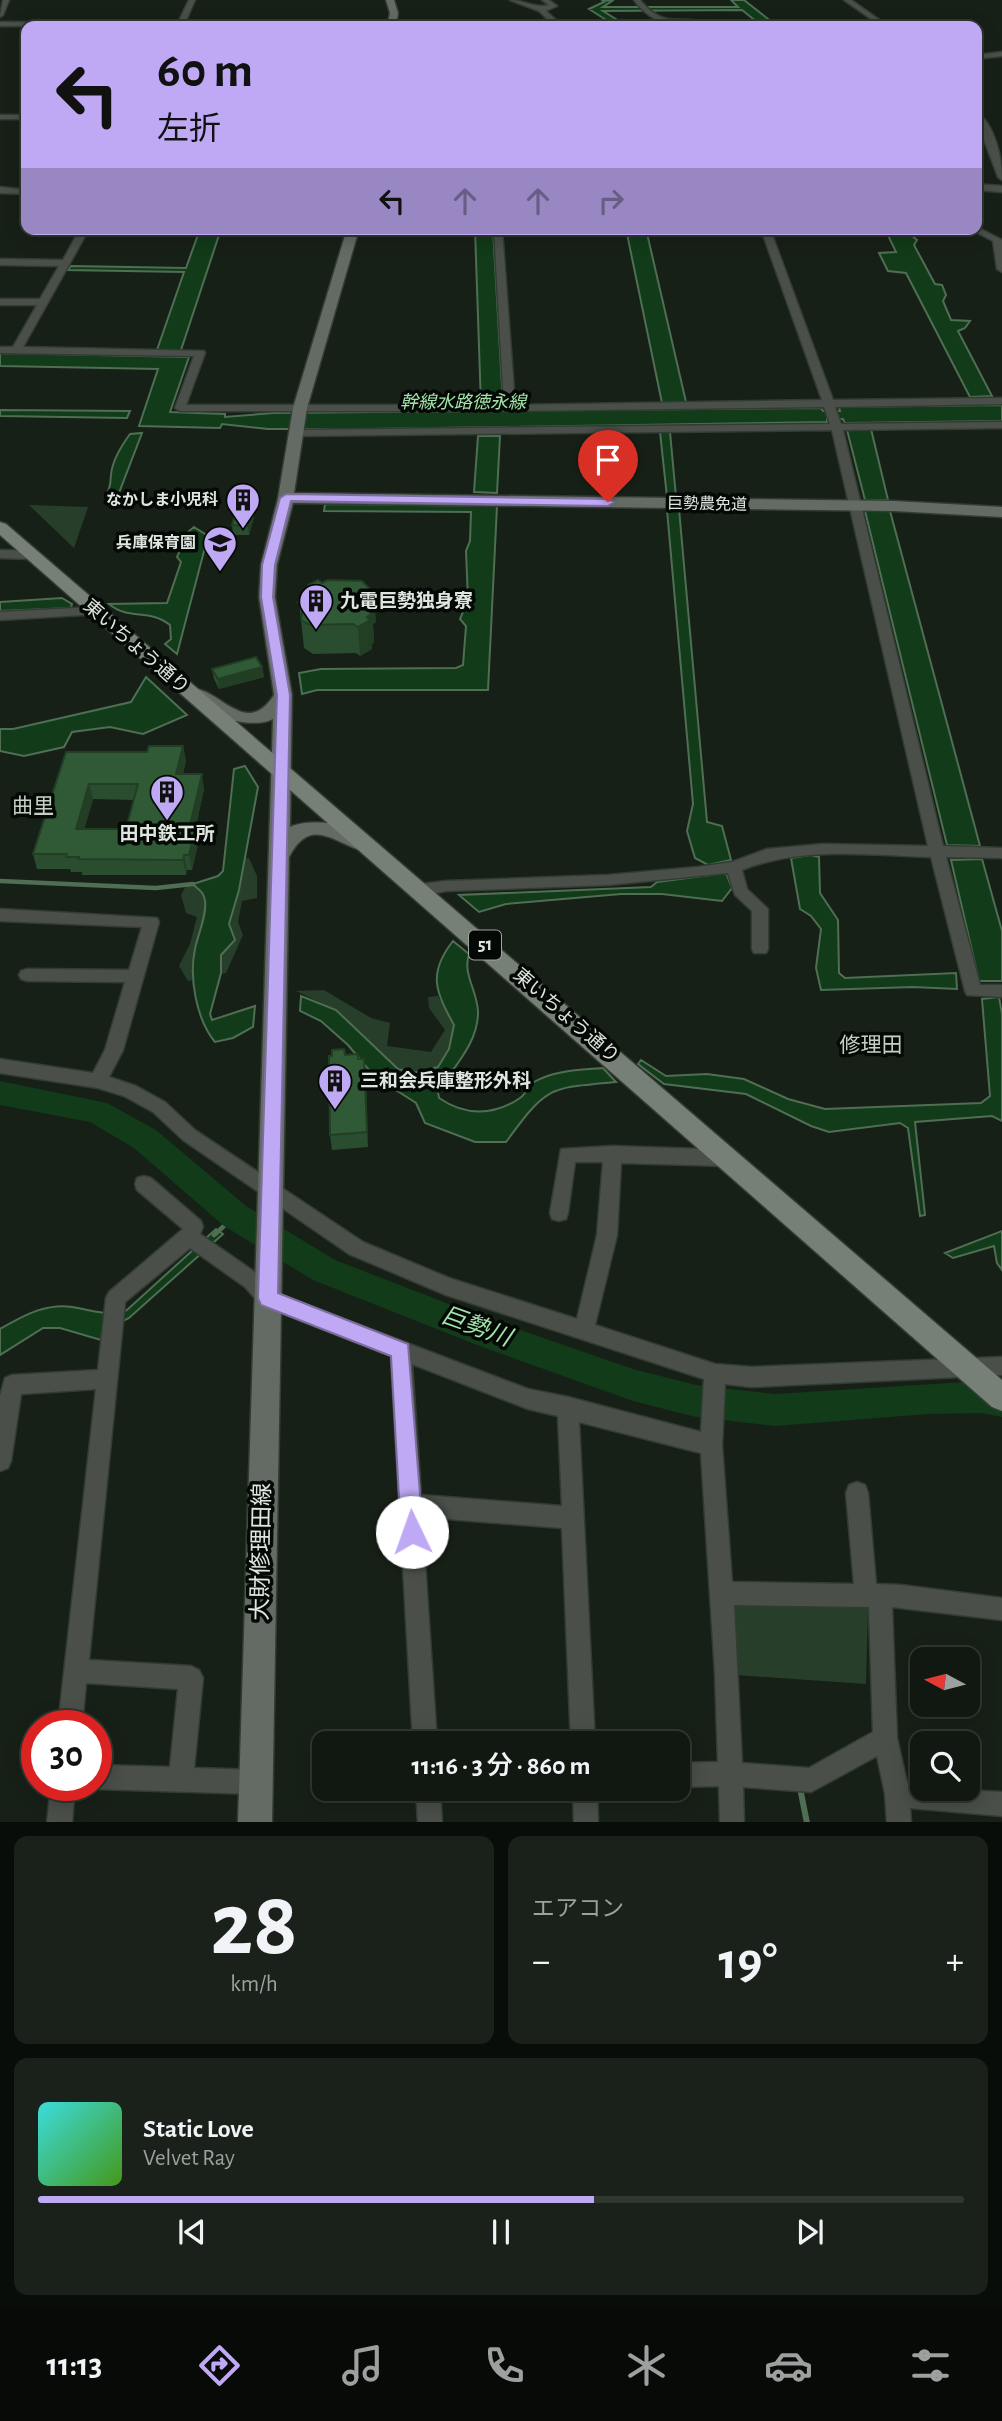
<!DOCTYPE html>
<html lang="ja">
<meta charset="utf-8">
<style>
body{margin:0;font-family:"Alegreya Sans","Noto Sans JP",sans-serif;background:#1a211a;color:#f1f3f6;height:100vh;display:flex;flex-direction:column;font-size:26px;white-space:nowrap}
*{box-sizing:border-box;margin:0}
p{font-size:23px;color:#9ca09f}
.icon{flex:none;width:38px;height:38px;fill:none;stroke:currentColor;stroke-width:2;stroke-linecap:round;stroke-linejoin:round}
.map{position:relative;height:1822px;overflow:hidden}
.side{display:flex;flex-direction:column;gap:14px;padding:14px;background:#090d09;flex:1}
.side>*{flex:none}
.guide{position:absolute;left:21px;top:21px;width:961px;height:214px;border-radius:14px;box-shadow:0 4px 18px #0003,0 0 0 2px #303731;background:#bfa9f4;color:#111;overflow:hidden}
.needle{width:46px;rotate:277deg}
.controls{position:absolute;left:910px;top:1647px;display:grid;gap:14px}
.controls a{display:grid;place-items:center;width:70px;height:70px;border-radius:14px;background:#111811;box-shadow:0 4px 18px #0003,0 0 0 2px #303731;font-size:35px}
.speed{position:absolute;left:21px;top:1710px;display:flex;gap:14px;font-size:35px;font-weight:700;text-align:center}
.speed>*{display:grid;place-content:center;width:91px;height:91px;border-radius:50%;background:#111811;box-shadow:0 4px 18px #0003,0 0 0 2px #303731;line-height:1}
.speed .limit{border:10px solid #d22;background:#fff;color:#111}
.pin{position:absolute;display:grid;place-items:center;width:60px;height:60px;color:#fff;margin:-72px -30px;border-radius:50% 50% 50% 0;rotate:-45deg;box-shadow:0 0 7px #0007}
.pin .icon{rotate:45deg}
.me{position:absolute;width:77px;margin:-38px;rotate:357deg;stroke-linejoin:round;filter:drop-shadow(0 0 5px #0008)}
.turn{display:flex;align-items:center;gap:24px;height:147px;padding:0 21px;font-size:32px}
.turn .icon{width:91px;height:91px;stroke-width:2.5}
.turn b{display:block;font-size:49px;line-height:60px}
.lanes{display:flex;align-items:center;height:66px;padding:0 21px;background:#0003;justify-content:center;gap:35px;direction:ltr}
.lanes .off{opacity:.35}
.big{font-size:52px;font-weight:600;line-height:1.1}
.side .widget{flex:1;display:flex;flex-direction:column;justify-content:center;gap:10px;min-width:0;padding:0 24px;border-radius:14px;background:#1a211a}
.side .dial{align-items:center;gap:0}
.dial b{font-size:91px;line-height:1}
.song{display:flex;align-items:center;gap:21px}
.cover{width:84px;height:84px;border-radius:10px;background:linear-gradient(135deg,hsl(180 70% 55%),hsl(100 70% 35%))}
.played{height:7px;border-radius:4px;background:linear-gradient(90deg,#bfa9f4 60%,#303731 60%)}
.keys{display:flex;justify-content:space-around;direction:ltr}
.heat{display:flex;justify-content:space-between;align-items:center;font-size:38px;direction:ltr}
.side .tiles{flex:1;display:grid;gap:14px;grid-template-columns:1fr 1fr}
.widget:last-child{grid-column:span 2}
.trip{position:absolute;left:312px;top:1731px;width:378px;height:70px;border-radius:14px;background:#111811;box-shadow:0 4px 18px #0003,0 0 0 2px #303731;font-weight:600;line-height:70px;text-align:center}
.dock{display:flex;height:112px;justify-content:space-around;align-items:center;background:#070a07;color:#9ca09f}
.dock .icon{width:49px;height:49px}
.dock .selected{color:#bfa9f4}
.dock b{font-size:32px;color:#f1f3f6}
.map>svg:first-child{display:block}
</style>
<div class="map">
<svg width="1002" height="1823" viewBox="0 0 1002 1823">
<rect width="100%" height="100%" fill="#172017"/>
<path fill="#273f2a" d="M29,505l59,2 -14,41z
M249,858l8,18v22l-15,3 -4,21 5,13 -17,38 -38,8 -9,-15 11,-22 7,-27 -11,-4 -5,-18 6,-11h25l17,-9 3,-16z
M324,990l47,28 19,5 -3,23 44,6 14,-22 -16,-22 -1,-11 10,-1 16,29 -5,24 -11,18 -25,6 -15,-4 -62,-59 -40,-19z
M730,1604l138,3 -2,77 -131,-9z"/>
<path fill="#113b19" stroke="#4f6e54" stroke-width="2" d="M602,0l10,1 -9,6h135l-7,-7h13l33,26h-15l-20,-16 -139,1 24,15h-16l3,-1 -25,-16 15,-7z
M200,229h21l-40,121h-24l27,-78 -117,-2 4,-4 115,2z
M475,229h18l10,175 -22,1z
M626,229h20l40,173 -24,1z
M885,229h19l13,11 -3,5 21,39 7,1 4,10 -3,6 8,19 19,1 -5,7 -7,3 34,65 -22,1 -64,-124 -18,-2 -9,-18 17,-1z
M0,353l189,4 -19,55 55,2v3l48,-4 548,-5 2,3h17l-1,-4 163,-2v16l-157,2 -2,-4h-16v3l-456,7h-103l-46,-5 -2,4 -81,-2 19,-57 -158,-3z
M0,410l130,1 -3,7 -127,-2z
M871,429l17,71h-23l-18,-70z
M660,432h10l6,65h-9z
M142,433l-25,65 -8,1 -3,-3c5,-9 4,-12 5,-21 1,-15 11,-30 19,-41z
M478,436h22l-3,57 -23,-1z
M325,504l172,2 -9,184h-171l-15,4 -3,-21 22,-4 135,-1 7,-3 3,-39 -6,-7 8,-19 -2,-49 4,-10 1,-29 -147,-1z
M679,509l28,313 15,4 9,34 -23,5 -13,-7 -8,-27 6,-27 -26,-294z
M865,511h25l90,335 -33,-1z
M194,527l14,9 -31,118 -12,-10 6,-5 -1,-14c-21,-17 -41,-4 -61,-21l58,-1 14,-41 -4,-5 11,-25z
M62,598l10,6 -1,4 -71,3v-9z
M146,677l41,38 -44,19 -33,-7 -38,5 -8,15 -40,9 -24,-5v-22h13l118,-27z
M245,766l13,21 -19,103 -10,34 6,16 -14,15v18l-11,41 2,6 43,-14 -2,21 -20,11 -18,4c-19,-23 -26,-65 -20,-93 3,-15 12,-34 10,-48 -1,-10 -7,-11 -12,-17l25,-8 5,-5 11,-102z
M811,855l8,2 1,36 18,27 1,53 6,5 111,-5 1,16 -44,-2 -92,3 -5,-22 5,-39 -10,-13 -11,-7 -9,-51z
M982,859l20,72v50h-23l-28,-121z
M726,873l6,15 -10,13 -60,-7h-41l-115,10 -27,8 -20,-17 192,-8 6,-5z
M453,941l16,13c-7,21 10,39 9,60 -1,31 -25,53 -40,78l1,6c26,18 55,18 81,0 6,-4 8,-12 14,-16 20,-12 47,-12 69,-14l13,14c-68,6 -69,4 -110,60h-31l-50,-19 -9,-20 -42,-27 -26,-31 -27,-24 -21,-10 1,-15 35,14 62,59 15,4 25,-6 11,-18 5,-24c-18,-33 -27,-51 -1,-84z
M999,997l3,17v107l-10,-5 -77,6 10,93 -5,1 -12,-88 -8,-5 -71,9 -18,-6 -65,-32 -82,-10 -26,-20 3,-4 25,16 41,-2 37,5 44,20 37,10 156,-6 9,-7 -8,-97z
M216,1229l7,5 -94,84 -27,14 -1,8 -41,-12h-17l-43,27v-26c24,-14 49,-28 78,-21 9,2 17,4 27,5v8l22,-11z
M1002,1231v39l-5,-7 -3,-17 -41,12 -8,-5z"/>
<g fill="none" stroke-linecap="round" stroke-linejoin="round">
<path stroke="#4f6e54" stroke-width="4.5" d="M0,881l156,7 37,-4
M214,1235l21,-19"/>
<path stroke="#4f6e54" stroke-width="6" d="M801,1793l6,30"/>
<path fill="#113b19" fill-rule="evenodd" d="M0,1081l107,22 49,27 90,76 89,54 145,56 153,53 63,16 79,9 206,-13 21,4v32l-21,-4 -53,1 -153,12 -79,-9 -63,-16 -156,-56 -164,-65 -89,-54 -90,-78 -44,-26 -90,-17z"/>
<g stroke="#333c33" stroke-width="3">
<path id="street" d="M3,0h6l-6,15 -3,2z
M189,0h6l-10,23 109,1 3,2h-297v-4l178,1z
M510,0c13,0 26,9 39,5l-7,-5h7l8,6 -11,5 17,15h-41l27,-5 -10,-10z
M634,0h6c28,34 45,10 68,26 -31,1 -54,1 -74,-26z
M844,0h7l37,26h-7z
M1002,52v4l-26,3v-4z
M976,111c19,14 26,46 26,69l-4,-3c-5,-14 -22,-55 -22,-66z
M0,115h26v4h-26z
M976,184l26,2v6l-26,-2z
M0,187l26,3v4l-26,-1z
M977,227l25,13v32l-5,-3 -4,-28 -23,-12z
M80,229h9l-66,118 181,4 1,2 -19,52h318l-10,-176h8l13,176 307,-5 -61,-171h9l63,171 169,-2v6l-167,3 6,17 161,-2v6l-159,2 100,416 59,2v10l-56,-1 34,128h22v12l-35,-2 -2,-4 -34,-134c-63,-2 -130,-11 -189,13l5,19 21,20v40l-2,4h-12l-2,-4v-38l-17,-16 -7,-22 -120,12 -162,6 -25,5 -8,-6 8,-6 25,-3 162,-6 90,-8 34,-5 35,-13 56,-5 105,2 -96,-416 -536,6 -5,-3 5,-3 534,-6 -6,-17 -314,4h-330l-5,-3 19,-52 -194,-3v-6h13l24,-42h-37v-6h40l19,-33 -59,-1v-6l63,1z
M0,550l32,1 6,4 -6,4 -32,-1z
M94,607l5,1v6l-99,6v-8z
M0,909l157,9 2,4 -36,128 -14,27 27,9 29,16 30,28 168,112 86,36 128,41 20,-84 6,-73h-28l-7,51 -2,6 -7,2 -7,-2 -2,-6 11,-64 52,-3 114,4 6,3 3,5 -3,5 -6,3 -106,-3 -4,72 -22,90 120,39 36,3 251,-10v18l-251,12 -26,-3 -3,61 10,137 122,2 -8,-91 3,-8 8,-3 8,3 3,8 8,91 25,1 101,13v22l-110,-13 5,131 10,45 15,1v4l80,4v24l-92,-8 1,15h-24l-2,-29 -8,-38 -66,36 -68,-5 1,36h-24l-1,-37 -42,1v-24l41,-1 -3,-89 -14,-220 -122,-31 16,321h-24l-9,-215 -140,-11 15,226h-24l-22,-387 -130,-51 -16,-18 -55,-39 -65,54 -36,358 102,6 8,4 4,8 -9,90 62,2 9,3 3,9 -3,9 -9,3 -160,-5 -9,-3 9,-1v-20l74,2 8,-78 -92,-6 -4,43h-24l38,-337 -75,5 -10,67 -3,7 -8,3v-75l5,-18 7,-3 86,-5 8,-72 3,-6 74,-63 -46,-39 -2,-6 2,-6 7,-2 7,2 50,43 2,6 -3,7 59,41 16,18 253,96 40,8 133,35 3,-53 -258,-84 -97,-41 -166,-114 -30,-28 -29,-16 -26,-8 -98,-15v-14l93,14 12,-23 20,-68 -98,-1 -6,-2 -2,-4 2,-4 6,-2 102,1 13,-43 -142,-6zM412,1364l116,45 30,7 4,90 -141,-11zM734,1605l135,2 4,125 -64,36 -67,-5z
M51,1785h24l-3,38h-25z
M416,1788h24l2,35h-24z
M573,1788h24l1,35h-24z"/>
</g>
<g stroke="#333c33" stroke-width="3">
<path id="secondary" d="M386,0h8l4,13 -2,13h-9l3,-13z
M347,229h12l-52,179 -13,85 600,8 108,6v10l-108,-6 -601,-8 -16,62 -2,32 17,98 -2,132c21,-10 73,-3 86,18l-10,7c-33,-9 -55,-37 -77,5l-17,966h-34l35,-1104c-23,12 -76,-6 -91,-26l3,-4c32,-8 59,53 89,6l-15,-98 2,-32 17,-67 15,-90z"/>
</g>
<g stroke="#333c33" stroke-width="3">
<path id="primary" d="M0,522l6,2 996,856v31l-10,-4 -992,-872z"/>
</g>
<use href="#street" fill="#4a4f4a" fill-rule="evenodd"/>
<use href="#secondary" fill="#636b64" fill-rule="evenodd"/>
<use href="#primary" fill="#768077" fill-rule="evenodd"/>
</g>
<path fill="#294d2e" fill-rule="evenodd" d="M253,507l1,10 -5,18h-16l-1,-10z
M299,602l77,20 -3,2 1,18 -2,2v5l-12,7 -4,-3 -43,1 -9,-6z
M262,667l2,10 -45,12 -5,-10 -2,-10z
M183,746l3,15 -3,13 21,15 -9,42 3,13 -6,26h-5l-1,5h-104v-3h-11l-1,-3h-33l-4,-15 33,-102h81zM93,799l41,1 -8,29h-42z
M345,1055l14,4h5l4,88 -36,3 -2,-15z"/>
<path fill="#223f26" d="M253,507l1,10 -5,18 -1,-9z
M374,593l2,29 -3,2 1,18 -2,2v5l-12,7 -2,-29v-23z
M262,667l2,10 -45,12 -1,-10z
M183,746l3,15 -7,28 -3,-15z
M202,774l2,15 -9,42 3,13 -6,26 -3,-15v-26z
M89,784l4,15 -13,45 -4,-15z
M184,855l3,15 -1,5 -3,-15z
M364,1059l2,15 2,73 -1,-15z"/>
<path fill="#305a36" stroke="#223f26" stroke-width="2" fill-rule="evenodd" d="M237,507h16l-5,19 -16,-1z
M318,580l4,3 6,-3 34,1 12,12 -16,11 14,9 -5,4 3,3 -12,7 -5,-3 -43,1 -9,-5 2,-13 6,-2 -10,-3 10,-4 -1,-13z
M256,657l6,10 -44,12 -6,-10z
M149,746h34l-7,28h26l-13,55h6l-6,26h-5l-1,5 -105,-1 1,-2h-13l1,-3h-34l33,-102h81zM89,784h49l-12,45h-50z
M344,1049l1,6 13,-1v5h6l3,73 -37,3 -1,-79h3v-6z"/>
<path fill="#bfa9f4" stroke="#7c6e9f" stroke-width="2" d="M286,494l322,5 6,3 -6,4 -317,-5 -16,64 -2,32 17,98 -12,598 130,51 15,188 -3,8 -8,3 -8,-3 -3,-8 -10,-176 -130,-51 -3,-7 19,-603 -16,-98 1,-32 18,-67z"/>
<defs>
<g id="building-pin" transform="scale(1.75)"><path d="M0 17L-7.5 6A9.5 9.5 0 1 1 7.5 6Z" fill="#bfa9f4" stroke="#050906"/><path d="M-4-6H4V6H1V3H-1V6H-4ZM-2.5-4.3h1.7v1.8h-1.7ZM.8-4.3h1.7v1.8H.8ZM-2.5-1h1.7V.8h-1.7ZM.8-1h1.7V.8H.8Z" fill="#111"/></g>
<g id="school-pin" transform="scale(1.75)"><path d="M0 17L-7.5 6A9.5 9.5 0 1 1 7.5 6Z" fill="#bfa9f4" stroke="#050906"/><path d="M0-5L7-2L0 1L-7-2ZM-4 1L0 2.5L4 1V4Q0 6-4 4Z" fill="#111"/></g>
</defs>
<g fill-rule="evenodd">
<use href="#building-pin" x="243" y="500"/>
<use href="#school-pin" x="220" y="543"/>
<use href="#building-pin" x="316" y="601"/>
<use href="#building-pin" x="167" y="792"/>
<use href="#building-pin" x="335" y="1081"/>
</g>
<g text-anchor="middle" dominant-baseline="central" stroke-width="7" stroke-linejoin="round" paint-order="stroke">
<g font-size="16" font-weight="bold" fill="#dfe5df" stroke="#050906" text-anchor="end">
<text x="218" y="500">なかしま小児科</text>
<text x="196" y="543">兵庫保育園</text>
</g>
<g font-size="16" fill="#dfe5df" stroke="#050906">
<text transform="translate(707 504) rotate(1)">巨勢農免道</text>
</g>
<g font-size="18" font-style="italic" fill="#a2e4a9" stroke="#050906">
<text x="463" y="403">幹線水路徳永線</text>
</g>
<rect fill="#050906" stroke="#9ea39e" stroke-width="2" x="469" y="930.5" width="32" height="29" rx="5"/>
<g font-size="18" font-weight="bold" fill="#dfe5df">
<text x="485" y="945">51</text>
</g>
<g font-size="19" font-weight="bold" fill="#dfe5df" stroke="#050906" text-anchor="start">
<text x="340" y="601">九電巨勢独身寮</text>
<text x="167" y="834" text-anchor="middle">田中鉄工所</text>
<text x="360" y="1081">三和会兵庫整形外科</text>
</g>
<g font-size="19" fill="#dfe5df" stroke="#050906">
<text transform="translate(136 647) rotate(41)">東いちょう通り</text>
<text transform="translate(566 1016) rotate(41)">東いちょう通り</text>
</g>
<g font-size="21" fill="#c4d0c4" stroke="#050906">
<text x="33" y="806">曲里</text>
<text x="871" y="1045">修理田</text>
</g>
<g font-size="23" fill="#dfe5df" stroke="#050906">
<text transform="translate(262 1552) rotate(-89)">大財修理田線</text>
</g>
<g font-size="24" font-style="italic" fill="#a2e4a9" stroke="#050906">
<text transform="translate(476 1327) rotate(20)">巨勢川</text>
</g>
</g>
</svg>
<div class="controls">
<a><svg class="needle" viewBox="-14 -14 28 28"><path d="M0-13l5 13h-10z" fill="#e53935"/><path d="M0 13l5-13h-10z" fill="#9ca09f"/></svg></a>
<a><svg class="icon" aria-label="search" viewBox="0 0 24 24"><circle cx="10" cy="10" r="6"/><path d="M15 15l6 6"/></svg></a>
</div>
<div class="speed"><div class="limit">30</div></div>
<div class="pin" style="left:608px;top:502px;background:#d93025"><svg class="icon" aria-label="arrive" viewBox="0 0 24 24"><path d="M6 21V4h12l-3 4 3 4H6"/></svg></div>
<svg class="me" style="left:412px;top:1532px" viewBox="-20 -20 40 40"><circle r="19" fill="#fff"/><path d="M0-13L10 11 0 6-10 11z" fill="#bfa9f4"/></svg>
<div class="trip">11:16 · 3 分 · 860 m</div>
<div class="guide">
<div class="turn"><svg class="icon" aria-label="left" viewBox="0 0 24 24"><path d="M17 20v-9H6M10 6l-5 5 5 5"/></svg><div><b>60 m</b>左折</div></div>
<div class="lanes"><svg class="icon" aria-label="left" viewBox="0 0 24 24"><path d="M17 20v-9H6M10 6l-5 5 5 5"/></svg><svg class="icon off" aria-label="ahead" viewBox="0 0 24 24"><path d="M12 20V5M6 11l6-6 6 6"/></svg><svg class="icon off" aria-label="ahead" viewBox="0 0 24 24"><path d="M12 20V5M6 11l6-6 6 6"/></svg><svg class="icon off" aria-label="right" viewBox="0 0 24 24"><path d="M7 20v-9h11M14 6l5 5-5 5"/></svg></div>
</div>
</div>
<section class="side">
<div class="tiles">
<div class="widget dial"><b>28</b><p>km/h</p></div>
<div class="widget"><p>エアコン</p>
<div class="heat"><a>−</a><b class="big">19°</b><a>+</a></div>
</div>
<div class="widget">
<div class="song"><i class="cover"></i><div><b>Static Love</b><p>Velvet Ray</p></div></div>
<div class="played"></div>
<div class="keys"><svg class="icon" aria-label="previous" viewBox="0 0 24 24"><path d="M18 5L8 12l10 7zM5 5v14"/></svg><svg class="icon" aria-label="pause" viewBox="0 0 24 24"><path d="M8 5v14M16 5v14"/></svg><svg class="icon" aria-label="next" viewBox="0 0 24 24"><path d="M6 5l10 7-10 7zM19 5v14"/></svg></div>
</div>
</div>
</section>
<nav class="dock">
<b>11:13</b>
<svg class="icon selected" aria-label="directions" viewBox="0 0 24 24"><path d="M12 3l9 9-9 9-9-9zM9 14v-3h6M13 9l2 2-2 2"/></svg>
<svg class="icon" aria-label="music" viewBox="0 0 24 24"><path d="M9 18V5l10-2v13"/><circle cx="6" cy="18" r="3"/><circle cx="16" cy="16" r="3"/></svg>
<svg class="icon" aria-label="phone" viewBox="0 0 24 24"><path d="M5 4h4l2 5-3 2q2 4 5 5l2-3 5 2v4C11 20 4 13 5 4z"/></svg>
<svg class="icon" aria-label="climate" viewBox="0 0 24 24"><path d="M12 3v18M4 7l16 10M4 17L20 7"/></svg>
<svg class="icon" aria-label="car" viewBox="0 0 24 24"><path d="M5 17H2v-5l4-1 3-4h7l3 4 3 1v5h-3M9 17h6M6 11h13"/><circle cx="7" cy="17" r="2"/><circle cx="17" cy="17" r="2"/></svg>
<svg class="icon" aria-label="filters" viewBox="0 0 24 24"><path d="M4 7h16M4 17h16"/><circle cx="9" cy="7" r="2"/><circle cx="15" cy="17" r="2"/></svg>
</nav>
